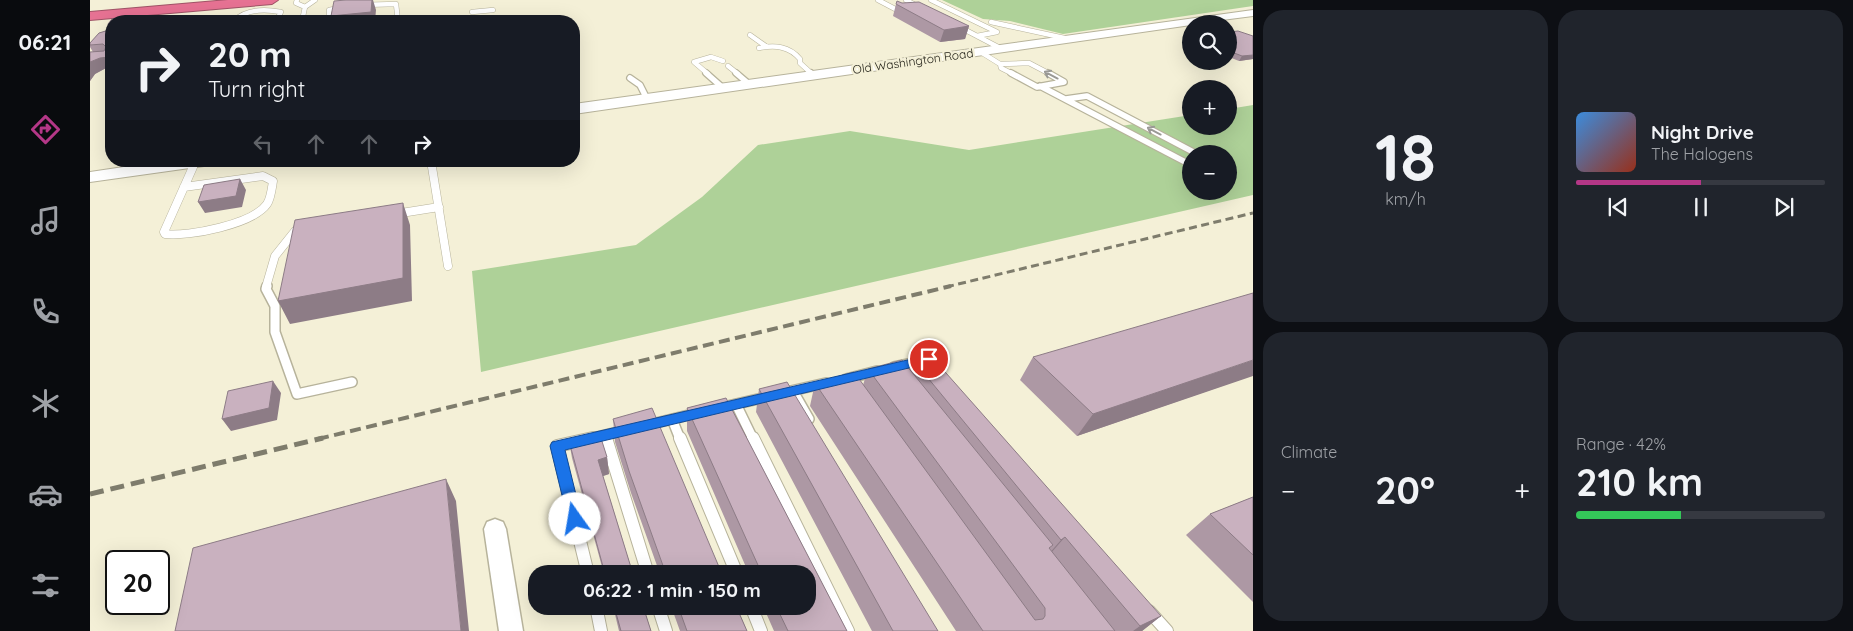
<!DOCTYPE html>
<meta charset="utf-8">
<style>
body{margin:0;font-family:Quicksand,sans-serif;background:#20242c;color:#f1f3f6;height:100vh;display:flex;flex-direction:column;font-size:19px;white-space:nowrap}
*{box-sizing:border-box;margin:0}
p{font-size:16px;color:#9ea1a6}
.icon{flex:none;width:28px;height:28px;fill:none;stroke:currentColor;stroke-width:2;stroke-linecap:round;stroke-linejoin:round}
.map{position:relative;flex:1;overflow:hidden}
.details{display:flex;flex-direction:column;gap:10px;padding:10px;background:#0d0f14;width:600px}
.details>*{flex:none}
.hud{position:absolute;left:15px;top:15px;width:475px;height:152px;border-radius:20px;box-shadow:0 5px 20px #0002;background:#171b24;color:#f1f3f6;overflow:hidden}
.buttons{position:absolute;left:1092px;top:15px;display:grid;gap:10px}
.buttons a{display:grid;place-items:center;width:55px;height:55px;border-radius:50%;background:#171b24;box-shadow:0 5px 20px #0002;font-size:25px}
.speed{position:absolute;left:15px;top:550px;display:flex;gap:10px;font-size:25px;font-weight:700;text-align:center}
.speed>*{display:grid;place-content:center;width:65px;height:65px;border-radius:50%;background:#171b24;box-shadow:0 5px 20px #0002;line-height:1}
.speed .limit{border:2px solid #111;border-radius:8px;background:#fff;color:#111}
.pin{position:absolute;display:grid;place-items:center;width:42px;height:42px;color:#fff;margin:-21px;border:2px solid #fff;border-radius:50%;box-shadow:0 1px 5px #0007}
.me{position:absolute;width:55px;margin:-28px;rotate:347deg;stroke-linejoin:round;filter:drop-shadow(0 0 4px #0008)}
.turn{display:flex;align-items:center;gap:18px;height:105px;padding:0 20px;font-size:22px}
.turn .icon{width:65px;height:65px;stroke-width:2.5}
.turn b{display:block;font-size:35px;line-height:42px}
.lanes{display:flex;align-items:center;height:48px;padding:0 20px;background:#0003;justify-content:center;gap:25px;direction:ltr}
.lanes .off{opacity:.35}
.big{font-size:38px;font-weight:800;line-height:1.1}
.details .widget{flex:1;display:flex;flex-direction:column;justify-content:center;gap:8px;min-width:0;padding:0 18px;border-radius:20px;background:#20242c}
.details .dial{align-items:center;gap:0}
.dial b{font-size:65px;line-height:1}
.song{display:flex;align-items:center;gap:15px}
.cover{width:60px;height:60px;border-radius:8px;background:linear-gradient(135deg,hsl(210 70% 55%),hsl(10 70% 35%))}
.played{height:5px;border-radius:2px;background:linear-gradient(90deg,#b43787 50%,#363941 50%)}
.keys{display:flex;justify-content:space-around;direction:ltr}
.heat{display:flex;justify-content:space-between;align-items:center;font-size:28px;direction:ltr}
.charge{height:8px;border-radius:4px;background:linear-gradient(90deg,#34c759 42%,#363941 0)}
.details .tiles{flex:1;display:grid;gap:10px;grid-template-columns:repeat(2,1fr)}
.trip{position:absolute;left:438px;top:565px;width:288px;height:50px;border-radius:20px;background:#171b24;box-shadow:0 5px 20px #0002;font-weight:800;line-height:50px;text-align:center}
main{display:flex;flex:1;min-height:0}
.menu{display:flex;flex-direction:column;width:90px;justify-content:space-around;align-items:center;background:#090b0e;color:#9ea1a6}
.menu .icon{width:35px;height:35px}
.menu .selected{color:#b43787}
.menu b{font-size:22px;color:#f1f3f6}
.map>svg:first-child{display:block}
</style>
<main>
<nav class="menu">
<b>06:21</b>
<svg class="icon selected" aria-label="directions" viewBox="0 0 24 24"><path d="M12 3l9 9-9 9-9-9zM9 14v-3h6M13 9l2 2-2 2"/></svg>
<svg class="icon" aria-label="music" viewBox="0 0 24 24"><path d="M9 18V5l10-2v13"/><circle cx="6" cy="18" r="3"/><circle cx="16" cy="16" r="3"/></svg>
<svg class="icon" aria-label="phone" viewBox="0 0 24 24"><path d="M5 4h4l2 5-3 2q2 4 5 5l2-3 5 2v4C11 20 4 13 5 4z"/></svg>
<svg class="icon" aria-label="climate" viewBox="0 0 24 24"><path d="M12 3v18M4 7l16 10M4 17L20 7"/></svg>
<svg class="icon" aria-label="car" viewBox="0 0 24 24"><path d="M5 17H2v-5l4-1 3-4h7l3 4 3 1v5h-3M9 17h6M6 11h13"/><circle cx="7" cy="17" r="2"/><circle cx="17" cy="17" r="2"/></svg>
<svg class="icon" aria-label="filters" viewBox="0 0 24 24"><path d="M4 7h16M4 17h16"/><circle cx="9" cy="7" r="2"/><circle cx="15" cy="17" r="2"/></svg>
</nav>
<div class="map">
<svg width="1163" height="631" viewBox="0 0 1163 631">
<rect width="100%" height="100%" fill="#f4f0d7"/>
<path fill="#aed198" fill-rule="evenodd" d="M852,0h311v6l-190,28 -53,-13 -27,-2z
M1163,105v90l-772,177 -9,-101 164,-26 66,-48 56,-52 92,-14 119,19 222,-35v11h38v-17zM1101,154h38v37h-38z"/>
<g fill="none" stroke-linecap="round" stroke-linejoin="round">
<g stroke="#b7b39b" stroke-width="5.5">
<path id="lane-far4" d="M207,0l-1,3 9,4 10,-7
M788,0l21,11h6
M816,0l15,8
M841,0l66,32 -20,4
M272,5l34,-1 2,17
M382,12l21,-2
M239,19v-9l15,-3
M79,21l44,-3 4,3
M144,21c12,-12 31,-12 47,-9l-5,9
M212,21l3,-14
M220,21l19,-2
M901,22l78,17
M866,25l44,23
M660,35l17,12
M669,48c16,-3 30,-2 41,11v4l12,11
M889,51l21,13
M910,64l1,4 12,6
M910,64l29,-1 21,11
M638,66l10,8
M618,74l-14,-12 17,-5 12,4"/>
</g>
<g stroke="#b7b39b" stroke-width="8">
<path id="lane-far3" d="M616,73l17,15
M646,73l13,11
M721,73l2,2
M921,73l26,14 27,-5 -16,-9
M540,78l10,7 7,14
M950,86l151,79
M976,99l21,-3 110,58
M341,161l1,7
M102,168l3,-6"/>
</g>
<g stroke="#b7b39b" stroke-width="9">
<path id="lane-far2" d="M342,167l16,99
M94,187l79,-11 10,5c-1,6 -2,17 -6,23 -14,20 -78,33 -102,30l-1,-2 29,-65
M305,214l44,-7
M176,287l9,-31 20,-25 6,-1"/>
</g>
<g stroke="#b7b39b" stroke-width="12">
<path id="lane-far1" d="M177,286l-1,3 9,17v26l22,62 55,-12
M804,367l29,-6
M756,379l31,-8
M703,391l16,28
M692,393l44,-10
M646,404l17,35
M629,408l48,-11
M582,419l8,20
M558,425l49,-12
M515,435l1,4
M498,439l38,-9"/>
</g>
<g stroke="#b7b39b" stroke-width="14">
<path id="lane" d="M516,438l42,136
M590,438l57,136
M663,438l95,193
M498,574l-31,-128 36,-8
M506,606l5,25
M568,606l8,25
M661,606l10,25
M1059,611l18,20"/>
</g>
<g stroke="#b7b39b" stroke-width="3">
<path id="street" d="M405,519l8,3 3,7 17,102h-24l-15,-102 3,-7z"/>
</g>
<g stroke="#b7b39b" stroke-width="2">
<path id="secondary" d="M1163,10v6l-62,8v1l-617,89v-10z
M74,161h49l-3,4 -6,1 -114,16v-10z"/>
</g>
<g stroke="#a05467" stroke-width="2">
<path id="highway" d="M138,0h50l-6,4 -182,16v-8z"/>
</g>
<use href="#lane-far4" stroke="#fff" stroke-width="4.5"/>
<use href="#lane-far3" stroke="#fff" stroke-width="5.5"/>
<use href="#lane-far2" stroke="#fff" stroke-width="8"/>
<use href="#lane-far1" stroke="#fff" stroke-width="9"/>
<use href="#lane" stroke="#fff" stroke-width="12"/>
<use href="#street" fill="#fff" fill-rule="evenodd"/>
<use href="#secondary" fill="#fff" fill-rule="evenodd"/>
<use href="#highway" fill="#e67293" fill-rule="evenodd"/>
<path stroke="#7e7c6c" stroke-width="3" stroke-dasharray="8 4.5" stroke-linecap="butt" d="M856,287l307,-74"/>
<path stroke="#7e7c6c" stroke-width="4" stroke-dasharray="11 5.5" stroke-linecap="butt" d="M228,439l633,-153"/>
<path stroke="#7e7c6c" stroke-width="5" stroke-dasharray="14 7" stroke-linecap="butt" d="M0,494l233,-56"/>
</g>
<path fill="#ad98a4" d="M806,4l73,22 -4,13 -25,3 -47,-26z
M75,16l3,5h-57v47h-5l-11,6 -5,7v-29h3l-3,-5v-4l9,-10 10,-3 -1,-6 4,-5z
M1139,32l24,4v23l-14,2 -10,-4z
M943,357l209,22 -165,57 -57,-56z
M824,361l247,255 -19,15h-186l-146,-225 5,-23 48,2 5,-16 42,2z
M669,389l179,242h-66l-116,-219z
M636,398l121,233h-73l-11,-25h43v-32h-57l-62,-143v-23z
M523,419l109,155h-62l-29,-81 -16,-51z
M479,441l38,16 2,17 -6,2 30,98h-29l-32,-116z
M1163,497v105l-67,-67 24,-21z
M523,606h30l8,25h-32z
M581,606h65l11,25h-67z"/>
<path fill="#8d7c86" d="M282,0h1l3,10 -1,11h-42l-2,-5z
M75,16l3,5h-7z
M879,26l-4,13 -25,3 4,-12z
M21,55v13h-5l-11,6 -5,7v-19l10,-4z
M1163,55v4l-14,2 3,-5z
M150,179l6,11 -4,17 -37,6 -7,-11z
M313,203l7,22 2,76 -122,23 -12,-23z
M1163,360v16l-176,60 16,-22z
M183,381l8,12 -4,27 -46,11 -9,-12z
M517,457l2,17 -9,3 -2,-17z
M356,479l10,22 13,130h-8z
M975,537l-14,16 -4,3 14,-16z
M1071,616l-19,15h-9l7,-5z"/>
<path fill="#c9b1bf" stroke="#8d7c86" d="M256,0h26l-1,12 -40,4 3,-15z
M807,1l5,2 17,-1 50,24 -25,4 -48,-26z
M75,16l-4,5h-50v34l-2,2 -9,1 -10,4v-10l14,-1 2,-4 -3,-3 -13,1v-2l9,-10 10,-3 -1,-6 4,-5z
M1148,31l15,5v19l-11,1 -13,-5v-19z
M150,179l-4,17 -38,6 6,-17z
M313,203v75l-125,23 17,-81z
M1163,293v67l-160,54 -60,-57z
M841,356l230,260 -21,10 -75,-89 -4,3 -147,-179z
M812,360l151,185 -4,3 66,83h-132l-168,-248 39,-11 181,248 8,-1 2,-3v-8l-177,-239z
M183,381l-4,27 -47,11 6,-28z
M697,382l151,249h-45l-134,-242z
M636,398l121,233h-59l-12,-25h30v-32h-44l-75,-166z
M562,408l70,166h-56l-37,-103 -16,-52z
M509,432l8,25 -9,3 35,114h-28l-36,-133z
M356,479l15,152h-286l18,-83z
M1163,497v58l-43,-41z
M524,606h29l8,25h-30z
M588,606h58l11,25h-60z"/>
<defs><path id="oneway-shaft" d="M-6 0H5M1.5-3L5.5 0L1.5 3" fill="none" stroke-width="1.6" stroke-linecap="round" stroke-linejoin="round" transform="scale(1.25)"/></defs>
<g stroke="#9a9995">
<use href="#oneway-shaft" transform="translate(961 75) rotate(-152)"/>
<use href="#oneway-shaft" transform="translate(1064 131) rotate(-152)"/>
</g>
<path fill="#1a73e8" stroke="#114b97" d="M839,355l5,1 1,3 -1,3 -369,88 17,69 -2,5 -5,2 -6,-2 -19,-78 2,-4z"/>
<g text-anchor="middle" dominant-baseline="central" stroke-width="4.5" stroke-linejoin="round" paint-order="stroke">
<g font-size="12" fill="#1e1d14" stroke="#f4f0d7">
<text transform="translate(823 61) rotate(-8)">Old Washington Road</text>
</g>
</g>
</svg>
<div class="buttons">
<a><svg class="icon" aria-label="search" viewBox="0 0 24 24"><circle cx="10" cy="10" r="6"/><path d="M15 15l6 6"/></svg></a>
<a>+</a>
<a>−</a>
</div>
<div class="speed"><div class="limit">20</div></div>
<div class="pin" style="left:839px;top:359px;background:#d93025"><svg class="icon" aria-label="arrive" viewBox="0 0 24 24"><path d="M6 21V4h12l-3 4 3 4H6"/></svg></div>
<svg class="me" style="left:485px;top:519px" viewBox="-20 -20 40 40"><circle r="19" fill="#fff"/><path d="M0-13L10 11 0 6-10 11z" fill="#1a73e8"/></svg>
<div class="trip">06:22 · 1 min · 150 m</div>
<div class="hud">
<div class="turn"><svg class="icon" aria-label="right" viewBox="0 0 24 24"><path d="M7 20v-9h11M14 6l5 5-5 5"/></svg><div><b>20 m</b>Turn right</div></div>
<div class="lanes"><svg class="icon off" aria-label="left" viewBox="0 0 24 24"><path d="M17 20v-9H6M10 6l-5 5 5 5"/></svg><svg class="icon off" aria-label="ahead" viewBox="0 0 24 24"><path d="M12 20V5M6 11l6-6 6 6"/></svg><svg class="icon off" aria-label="ahead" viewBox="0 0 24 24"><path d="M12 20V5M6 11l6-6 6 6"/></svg><svg class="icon" aria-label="right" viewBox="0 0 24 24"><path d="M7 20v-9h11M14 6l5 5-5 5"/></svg></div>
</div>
</div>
<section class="details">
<div class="tiles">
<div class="widget dial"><b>18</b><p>km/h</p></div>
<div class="widget">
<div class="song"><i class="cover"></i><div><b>Night Drive</b><p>The Halogens</p></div></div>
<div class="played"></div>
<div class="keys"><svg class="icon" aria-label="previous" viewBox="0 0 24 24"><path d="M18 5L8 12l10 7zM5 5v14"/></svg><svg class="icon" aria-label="pause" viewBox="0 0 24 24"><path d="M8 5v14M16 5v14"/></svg><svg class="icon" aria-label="next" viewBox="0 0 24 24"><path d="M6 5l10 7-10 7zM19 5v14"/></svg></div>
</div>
<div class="widget"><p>Climate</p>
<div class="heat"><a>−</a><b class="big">20°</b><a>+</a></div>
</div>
<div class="widget"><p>Range · 42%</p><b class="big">210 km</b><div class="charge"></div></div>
</div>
</section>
</main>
